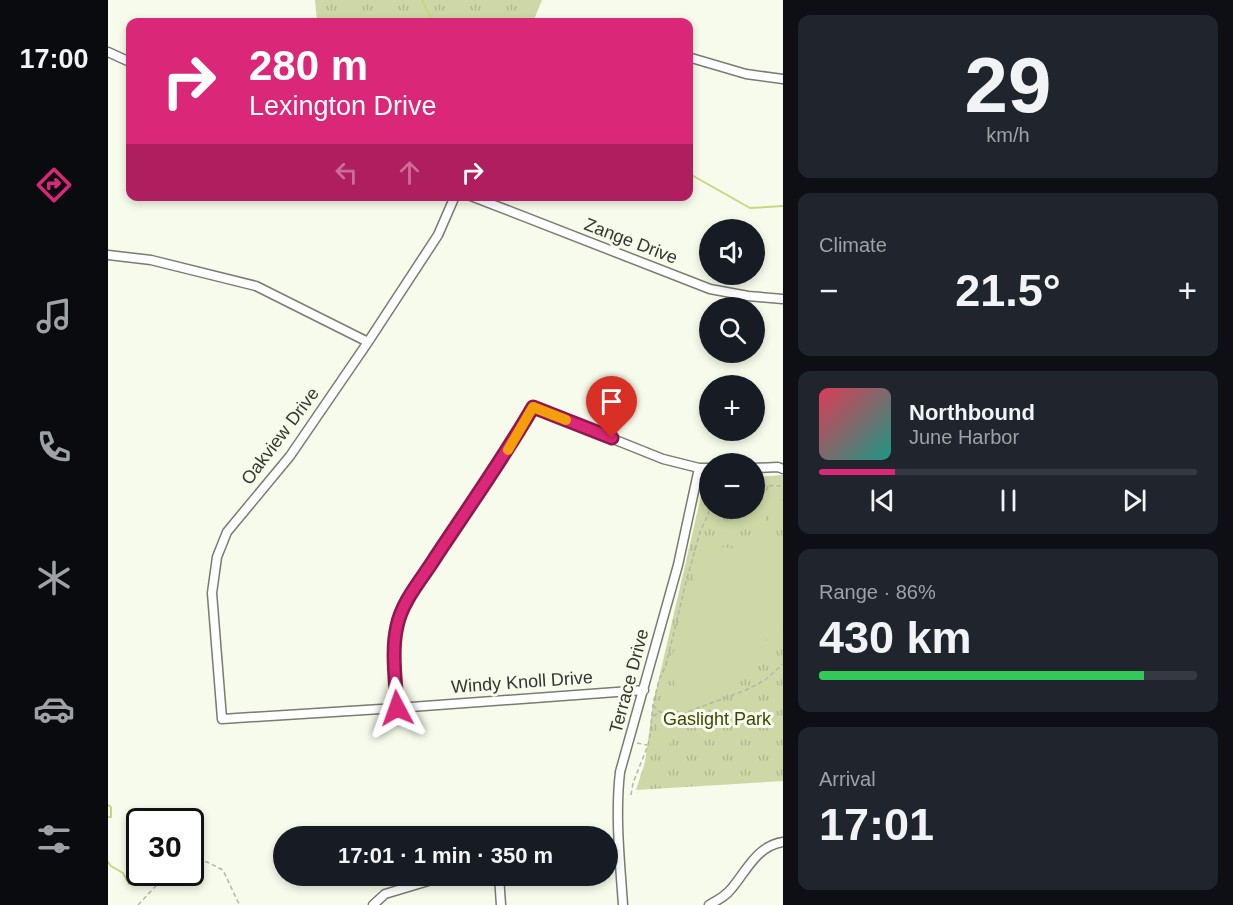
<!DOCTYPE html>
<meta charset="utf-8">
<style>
body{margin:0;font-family:Helvetica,sans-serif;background:#20242c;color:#f1f3f6;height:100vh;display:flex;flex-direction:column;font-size:22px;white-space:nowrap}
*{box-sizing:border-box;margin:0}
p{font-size:20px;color:#9ea1a6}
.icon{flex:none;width:33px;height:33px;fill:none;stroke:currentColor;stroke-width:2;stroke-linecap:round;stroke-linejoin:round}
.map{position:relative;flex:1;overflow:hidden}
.panel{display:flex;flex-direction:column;gap:15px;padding:15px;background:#0d0f14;width:450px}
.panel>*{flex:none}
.top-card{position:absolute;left:18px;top:18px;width:567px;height:183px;border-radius:12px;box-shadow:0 3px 9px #0003;background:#db2777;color:#fff;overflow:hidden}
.fabs{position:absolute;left:591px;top:219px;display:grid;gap:12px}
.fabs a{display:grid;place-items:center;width:66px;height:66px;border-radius:50%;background:#171b24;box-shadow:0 3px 9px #0003;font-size:30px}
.speed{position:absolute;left:18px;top:808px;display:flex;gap:12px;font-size:30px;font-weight:700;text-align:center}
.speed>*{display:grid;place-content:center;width:78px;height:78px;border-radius:50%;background:#171b24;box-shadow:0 3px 9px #0003;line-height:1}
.speed .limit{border:3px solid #111;border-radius:9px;background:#fff;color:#111}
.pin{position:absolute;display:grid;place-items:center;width:51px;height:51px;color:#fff;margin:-62px -26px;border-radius:50% 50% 50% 0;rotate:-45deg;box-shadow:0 0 6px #0007}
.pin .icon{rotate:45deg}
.me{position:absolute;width:66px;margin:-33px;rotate:356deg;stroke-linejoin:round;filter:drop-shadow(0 0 4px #0008)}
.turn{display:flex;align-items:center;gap:21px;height:126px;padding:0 24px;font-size:27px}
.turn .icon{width:78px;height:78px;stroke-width:2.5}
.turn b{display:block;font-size:42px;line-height:51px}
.lanes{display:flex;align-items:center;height:57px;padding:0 24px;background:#0003;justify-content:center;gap:30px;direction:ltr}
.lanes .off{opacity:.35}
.big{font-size:45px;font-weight:700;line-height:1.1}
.panel .card{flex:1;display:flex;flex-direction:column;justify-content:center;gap:9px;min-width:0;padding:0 21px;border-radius:12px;background:#20242c}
.panel .dial{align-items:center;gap:0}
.dial b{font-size:78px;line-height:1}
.song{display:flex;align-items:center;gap:18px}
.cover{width:72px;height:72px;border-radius:9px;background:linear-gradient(135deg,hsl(350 70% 55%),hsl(170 70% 35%))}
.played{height:6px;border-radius:3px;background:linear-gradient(90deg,#db2777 20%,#363941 20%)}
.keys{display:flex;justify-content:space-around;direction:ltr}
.heat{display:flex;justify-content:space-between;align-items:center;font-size:33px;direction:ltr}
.charge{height:9px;border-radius:4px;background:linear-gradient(90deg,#34c759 86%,#363941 0)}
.trip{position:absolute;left:165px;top:826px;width:345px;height:60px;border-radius:30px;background:#171b24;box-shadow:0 3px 9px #0003;font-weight:700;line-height:60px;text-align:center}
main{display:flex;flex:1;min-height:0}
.tabs{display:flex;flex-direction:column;width:108px;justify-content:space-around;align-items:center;background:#090b0e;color:#9ea1a6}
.tabs .icon{width:42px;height:42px}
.tabs .current{color:#db2777}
.tabs b{font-size:27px;color:#f1f3f6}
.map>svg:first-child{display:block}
</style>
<main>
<nav class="tabs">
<b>17:00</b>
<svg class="icon current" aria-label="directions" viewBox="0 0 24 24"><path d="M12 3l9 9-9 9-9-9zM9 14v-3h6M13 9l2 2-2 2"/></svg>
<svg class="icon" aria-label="music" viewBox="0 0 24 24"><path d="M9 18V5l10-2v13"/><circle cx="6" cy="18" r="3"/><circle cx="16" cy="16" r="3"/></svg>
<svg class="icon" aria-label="phone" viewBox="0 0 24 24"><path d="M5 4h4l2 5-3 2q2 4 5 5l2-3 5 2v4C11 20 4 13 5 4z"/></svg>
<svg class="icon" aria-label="climate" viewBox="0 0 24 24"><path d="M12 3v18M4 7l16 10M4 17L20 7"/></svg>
<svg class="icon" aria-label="car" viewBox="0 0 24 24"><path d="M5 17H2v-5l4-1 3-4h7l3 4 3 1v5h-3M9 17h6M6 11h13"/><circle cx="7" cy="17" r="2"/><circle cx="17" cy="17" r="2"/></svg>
<svg class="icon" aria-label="filters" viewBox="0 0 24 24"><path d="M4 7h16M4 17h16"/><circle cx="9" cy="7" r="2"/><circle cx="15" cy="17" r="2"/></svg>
</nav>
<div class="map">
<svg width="675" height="905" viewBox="0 0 675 905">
<defs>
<pattern id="park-tufts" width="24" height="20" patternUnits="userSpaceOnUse" patternTransform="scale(1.5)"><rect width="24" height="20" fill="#cdd8a6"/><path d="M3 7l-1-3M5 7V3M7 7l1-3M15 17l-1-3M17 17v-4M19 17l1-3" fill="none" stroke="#b1ba8f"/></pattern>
</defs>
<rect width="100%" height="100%" fill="#f7fbeb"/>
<path fill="url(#park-tufts)" d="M207,0h227l-9,22h-216z
M675,475v306l-147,9 9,-28 8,-58 52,-225 4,-1 1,30h44l1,-31z"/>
<path fill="#cdd8a6" d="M647,499l11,1 -1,29h-14l1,-20 2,-1z
M663,500h12v30l-13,-1z
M637,541l38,1v82l-27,27 -15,11 -2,27 -48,18 -23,-34 33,-124 6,-5 34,6v5z
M551,725l14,2 -5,26 -13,-3z"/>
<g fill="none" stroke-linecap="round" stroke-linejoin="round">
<path stroke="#c7d682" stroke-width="2" d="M314,0l9,18 5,4
M580,173l62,35 33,-2
M0,805l3,2v10h-3
M0,862l3,4 12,7 6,11"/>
<g stroke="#797c6f" stroke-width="11">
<path id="street" d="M0,52l22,10
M580,57l58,17 37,5
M347,196l-17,39 -70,107 -78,114 -63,76 -10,25 -5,36 10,126 175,-11 247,-18
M363,196l239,93 38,7 35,3
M0,255l43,5 105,26 112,56
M646,468l24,-1 5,2
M289,708c-2,-27 -6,-56 0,-82 5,-25 25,-47 38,-68 33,-50 68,-99 98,-151l130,52 36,9h11
M500,852l11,-1
M391,876l2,29
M265,905l12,-11 60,-18
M515,905c-3,-44 -8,-89 -3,-133l58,-207 21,-97
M601,905c9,-5 17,-9 23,-17 15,-18 25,-42 51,-46"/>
</g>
<path stroke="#b3b6a9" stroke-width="1.5" stroke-dasharray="4.5 3" stroke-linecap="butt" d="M646,485l29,1
M545,705l7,7
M545,716l7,-4 19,3 67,-25 19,-10 18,-16
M529,743l10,2
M523,795l2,-12 15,-38 2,-9 3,-32 6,-24 7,-15 20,-83 14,-50 11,-24
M82,860l17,2 16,8 15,32 3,3
M30,905l30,-32"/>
<use href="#street" stroke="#fff" stroke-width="8"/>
</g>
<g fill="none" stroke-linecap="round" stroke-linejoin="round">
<g stroke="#8e194d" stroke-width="15">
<path id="route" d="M289,708c-1,-27 -6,-56 0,-82 5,-25 25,-47 38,-68 33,-50 68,-99 98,-151l79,31"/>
</g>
<use href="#route" stroke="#db2777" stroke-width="10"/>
<path stroke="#f59e0b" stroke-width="10" d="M400,450l25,-43 33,13"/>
</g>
<g text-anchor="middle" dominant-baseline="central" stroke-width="6" stroke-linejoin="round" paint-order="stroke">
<g font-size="18" fill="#353630" stroke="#f7fbeb">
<text transform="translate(523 241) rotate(21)">Zange Drive</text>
<text transform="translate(172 436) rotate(-53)">Oakview Drive</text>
<text transform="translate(521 681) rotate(-75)">Terrace Drive</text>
<text transform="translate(414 682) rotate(-4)">Windy Knoll Drive</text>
</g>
<g font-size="18" fill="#3e4605" stroke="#f7fbeb">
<text x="609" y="719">Gaslight Park</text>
</g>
</g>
</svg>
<div class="fabs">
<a><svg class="icon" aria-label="sound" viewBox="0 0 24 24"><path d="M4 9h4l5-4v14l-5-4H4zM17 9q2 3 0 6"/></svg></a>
<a><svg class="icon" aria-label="search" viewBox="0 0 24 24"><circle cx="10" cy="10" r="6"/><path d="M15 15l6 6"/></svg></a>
<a>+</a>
<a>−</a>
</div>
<div class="speed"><div class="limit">30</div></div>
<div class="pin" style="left:504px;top:438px;background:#d93025"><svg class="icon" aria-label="arrive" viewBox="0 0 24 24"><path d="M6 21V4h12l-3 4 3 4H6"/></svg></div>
<svg class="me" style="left:289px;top:708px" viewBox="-20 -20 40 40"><path d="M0-17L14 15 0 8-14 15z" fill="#db2777" stroke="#fff" stroke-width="4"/></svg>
<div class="trip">17:01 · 1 min · 350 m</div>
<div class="top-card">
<div class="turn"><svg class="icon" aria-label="right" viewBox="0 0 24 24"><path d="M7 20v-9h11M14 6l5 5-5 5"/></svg><div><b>280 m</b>Lexington Drive</div></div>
<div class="lanes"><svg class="icon off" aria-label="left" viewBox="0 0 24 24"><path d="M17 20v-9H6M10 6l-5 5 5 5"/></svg><svg class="icon off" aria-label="ahead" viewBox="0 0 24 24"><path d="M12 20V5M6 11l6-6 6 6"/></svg><svg class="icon" aria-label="right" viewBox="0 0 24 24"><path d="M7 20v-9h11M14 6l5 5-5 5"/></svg></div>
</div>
</div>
<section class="panel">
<div class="card dial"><b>29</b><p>km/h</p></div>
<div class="card"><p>Climate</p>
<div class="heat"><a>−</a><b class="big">21.5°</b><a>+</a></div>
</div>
<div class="card">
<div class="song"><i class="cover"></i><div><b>Northbound</b><p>June Harbor</p></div></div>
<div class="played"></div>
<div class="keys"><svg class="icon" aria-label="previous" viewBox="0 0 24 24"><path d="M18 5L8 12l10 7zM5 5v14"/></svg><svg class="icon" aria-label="pause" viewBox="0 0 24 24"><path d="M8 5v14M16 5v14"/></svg><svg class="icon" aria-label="next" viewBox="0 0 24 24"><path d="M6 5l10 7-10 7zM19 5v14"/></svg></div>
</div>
<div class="card"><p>Range · 86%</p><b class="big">430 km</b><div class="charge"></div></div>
<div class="card"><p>Arrival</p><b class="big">17:01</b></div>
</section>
</main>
